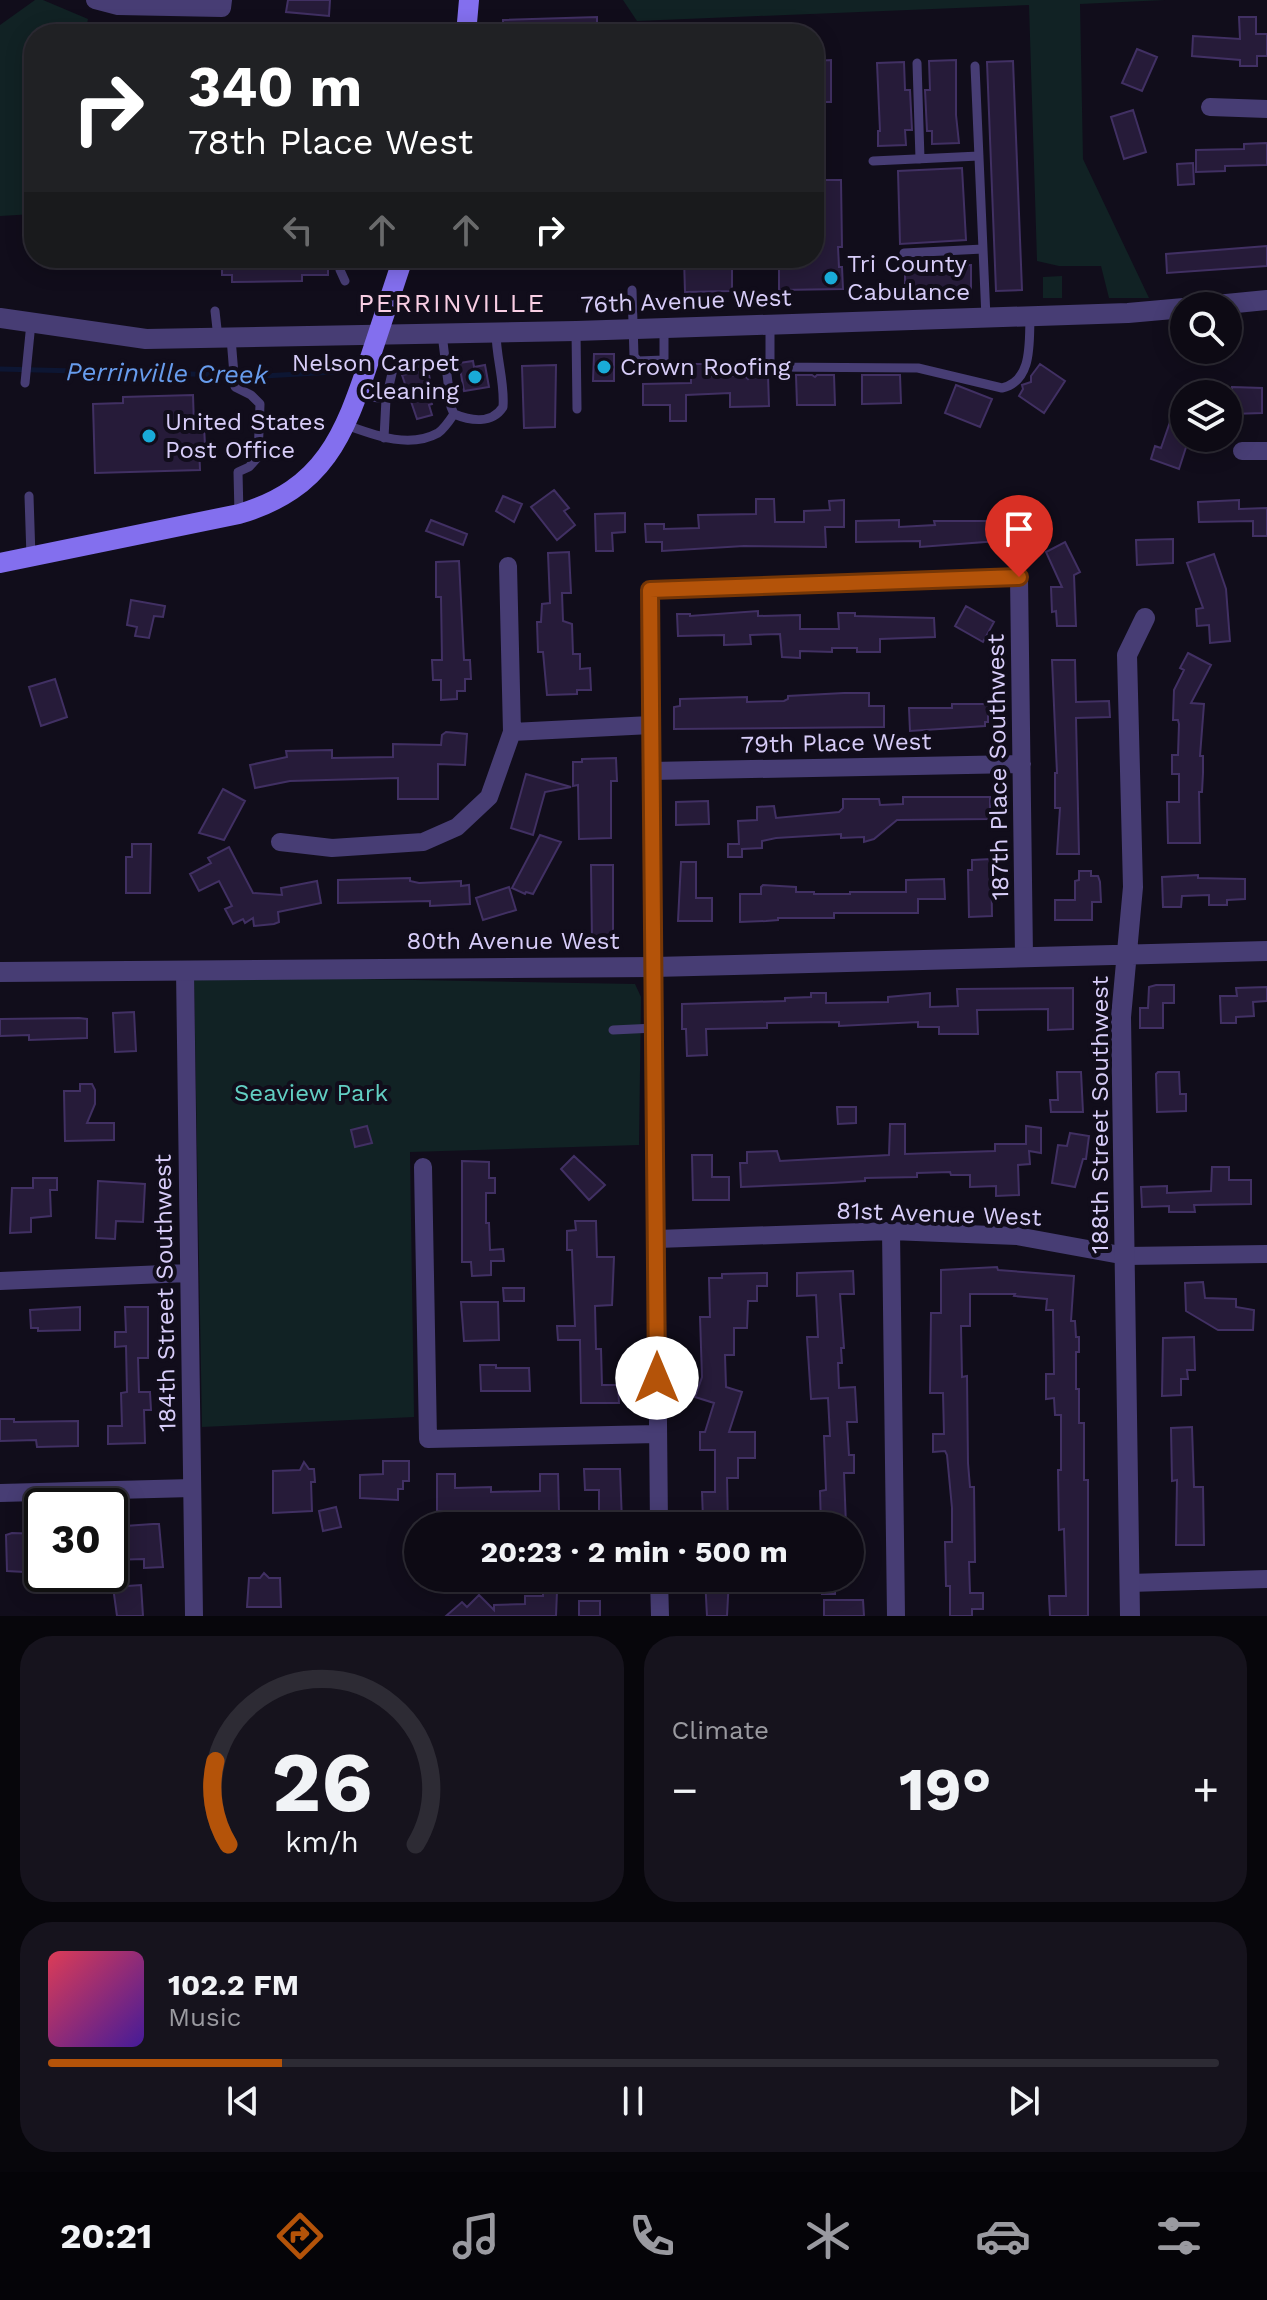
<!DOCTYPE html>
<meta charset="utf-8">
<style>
body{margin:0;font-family:"Work Sans",sans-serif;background:#16131d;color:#f1f3f6;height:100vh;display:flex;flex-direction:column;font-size:30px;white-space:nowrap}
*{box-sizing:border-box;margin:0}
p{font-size:26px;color:#9a9aa0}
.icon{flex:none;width:44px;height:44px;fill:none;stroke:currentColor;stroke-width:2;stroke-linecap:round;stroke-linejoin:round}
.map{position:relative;height:1616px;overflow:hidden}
.details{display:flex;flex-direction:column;gap:20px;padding:20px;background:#07060b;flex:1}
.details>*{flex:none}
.hud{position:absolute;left:24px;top:24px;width:800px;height:244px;border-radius:32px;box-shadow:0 4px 20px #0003,0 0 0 2px #2d2b34;background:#202124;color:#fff;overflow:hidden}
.buttons{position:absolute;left:1170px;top:292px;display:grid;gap:16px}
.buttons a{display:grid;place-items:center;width:72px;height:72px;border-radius:50%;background:#0d0a14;box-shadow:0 4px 20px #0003,0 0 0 2px #2d2b34;font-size:40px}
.speed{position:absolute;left:24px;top:1488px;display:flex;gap:16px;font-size:40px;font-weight:700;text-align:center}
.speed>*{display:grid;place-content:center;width:104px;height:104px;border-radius:50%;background:#0d0a14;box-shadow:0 4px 20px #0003,0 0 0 2px #2d2b34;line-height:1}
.speed .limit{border:4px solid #111;border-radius:12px;background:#fff;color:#111}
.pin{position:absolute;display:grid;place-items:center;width:68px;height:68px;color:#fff;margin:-82px -34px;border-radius:50% 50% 50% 0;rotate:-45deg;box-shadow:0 0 8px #0007}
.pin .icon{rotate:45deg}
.me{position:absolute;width:88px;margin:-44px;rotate:0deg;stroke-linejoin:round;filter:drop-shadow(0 0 6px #0008)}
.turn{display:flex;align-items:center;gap:28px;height:168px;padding:0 32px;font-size:36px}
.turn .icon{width:104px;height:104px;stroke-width:2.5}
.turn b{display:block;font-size:56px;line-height:68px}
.lanes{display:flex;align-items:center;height:76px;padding:0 32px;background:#0003;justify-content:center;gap:40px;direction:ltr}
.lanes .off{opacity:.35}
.big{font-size:60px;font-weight:700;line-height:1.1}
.details .card{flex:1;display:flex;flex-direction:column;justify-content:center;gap:12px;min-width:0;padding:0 28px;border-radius:32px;background:#16131d}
.details .dial{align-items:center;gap:0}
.dial svg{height:208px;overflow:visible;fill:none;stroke:#2d2b34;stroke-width:7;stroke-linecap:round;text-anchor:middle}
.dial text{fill:#f1f3f6;stroke:none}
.song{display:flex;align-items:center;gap:24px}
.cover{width:96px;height:96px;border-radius:12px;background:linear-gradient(135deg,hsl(350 70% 55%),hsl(260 70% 35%))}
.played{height:8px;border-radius:4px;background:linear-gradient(90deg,#b45309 20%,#2d2b34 20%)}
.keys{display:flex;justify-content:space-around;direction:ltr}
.heat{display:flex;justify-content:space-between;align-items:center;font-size:44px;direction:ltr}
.details .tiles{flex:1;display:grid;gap:20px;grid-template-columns:1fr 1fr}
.card:last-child{grid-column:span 2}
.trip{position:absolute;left:404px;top:1512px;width:460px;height:80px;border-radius:40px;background:#0d0a14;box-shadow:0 4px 20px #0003,0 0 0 2px #2d2b34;font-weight:700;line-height:80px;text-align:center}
.tabs{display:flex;height:128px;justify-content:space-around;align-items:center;background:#050408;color:#9a9aa0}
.tabs .icon{width:56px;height:56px}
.tabs .on{color:#b45309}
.tabs b{font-size:36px;color:#f1f3f6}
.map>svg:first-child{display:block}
</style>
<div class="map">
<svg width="1267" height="1616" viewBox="0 0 1267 1616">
<rect width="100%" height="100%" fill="#110d1b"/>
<path fill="#112224" d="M35,0h8l45,19 -3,15h-51v180l-34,2v-191z
M623,0h542l-85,4 3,155 66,139h-40l-8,-32h-42l-22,-5 -8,-256 -392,16z
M1062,276v22h-19v-21z
M194,976l441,8 6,13 -2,148 -229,7 4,265 -212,10z"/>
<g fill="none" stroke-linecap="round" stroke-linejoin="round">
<path stroke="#0d1633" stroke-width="5" d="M0,369l264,7 70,-4"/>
</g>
<path fill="#261b39" stroke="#413063" stroke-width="2" d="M288,0h42l-1,16 -43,-4z
M597,17v17h-94v-14z
M1239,17h17v17h11v22h-10v10h-17v-6l-48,-4 1,-20 47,3z
M1137,49l20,8 -15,34 -20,-8z
M831,60v42h-17v-41z
M956,60v55l3,28 -27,1v-13h-5l-2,-41h5l-1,-29z
M1013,61l9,229 -26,1 -9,-229z
M904,62l1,28h5l2,40h-7l1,15 -28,1v-15h2l-3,-68z
M1133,110l13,42 -22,7 -13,-42z
M1267,143v22l-42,1v5l-29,1v-22l48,-1v-5z
M1193,163l1,21 -16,1 -1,-21z
M962,168l4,72 -66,4 -2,-73z
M814,180h27l1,67h-4l1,20h3l1,22 -64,1v-32h35z
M1267,246v20l-100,7 -1,-19z
M222,258h106v17h-26v6l-70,1v-7h-10z
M684,258h48v33l-47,1z
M971,265v27l-66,1v-27z
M594,354h20v27h-21z
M473,361l1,6 11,-2 4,22 -25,4 -5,-28z
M691,364h17l1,12h29l4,-3 6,6 5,-5 15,1 1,31 -39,1v-14l-44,2v26h-16v-16h-27v-21l48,-1z
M1040,364l25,17 -21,32 -25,-17 4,-7 -1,-4 9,-3v-6z
M556,365l-1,62 -31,1 -2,-62z
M428,370l2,10 -4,1 6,23 -3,1 3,10 -15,4 -15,-44z
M796,375h16l3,2 2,-2h17l1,30h-38z
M862,375h38l1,28 -39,1z
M956,385l36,14 -12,28 -35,-14z
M1232,387l30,1v25l-30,1z
M193,395l1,31h10l1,19 -6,1 1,24 -105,3 -2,-69 30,-1v-6z
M1170,422l14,5v11h5l-10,31 -28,-10 4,-13 6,2z
M554,490l15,18 -5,3 11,14 -18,15 -26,-33z
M503,496l19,8 -8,18 -18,-11z
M756,499h18l1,23h29v-11l26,-1 -1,-9 15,-1v27h-19l1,20 -82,-1 -82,5v-9h-16l-1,-18h19v5l35,-1 -1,-13 58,-1z
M1239,500v9l28,-1v28h-14v-15l-54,1 -1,-20z
M1019,512l31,9 -4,16 -32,-8z
M625,513v19l-13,1 1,18h-17l-1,-37z
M431,520l36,14 -4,11 -37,-14z
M899,520v7l36,-2 -1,-4h64v20l-78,6v-6l-64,1v-21z
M1173,539v24l-36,2 -1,-25z
M1065,542l15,30 -6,3 2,51h-19l-1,-15 -4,1 -1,-25h11l-16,-35z
M569,552l2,41h-9l1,28 9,3 1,30h7v15l10,-1 1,22h-14v4l-30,1 -4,-43h-5l-1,-30h4l1,-18 8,-1 -2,-50z
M1214,554l12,35 4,52 -20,2 -1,-18 -12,1 -1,-17 7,-1 -16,-45z
M459,561l5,99h6l1,19h-6v12h-8v8l-16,1v-20h-8l-1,-20h10l-1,-63h-5v-35z
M131,600l34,6 -2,11 -9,-1 -5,22 -14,-2 2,-9 -10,-2z
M966,606l28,16 -11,20 -28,-16z
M758,611v5l42,-1v14h39l-1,-16h17v3l79,2 1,19 -55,2v13h-23v-4h-25v4l-32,-1v7l-18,-1 -2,-23 -30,1 1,9 -27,1v-10l-46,1 -1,-22h13v2z
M1188,653l23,12 -20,38 13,1 -4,52h3v17l-1,19h-3l1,51h-32l-1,-41h12v-28h-7v-19h6l1,-31 -1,-4h-5l1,-30 10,-20 -4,-2z
M1052,660h23l1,42 33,-1 1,16 -34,1 3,136h-22l3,-46h-5v-35h2z
M55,679l12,38 -26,9 -12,-39z
M844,693h25v13h15v21l-210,2v-22l6,-1v-7l67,-2v5l37,-1 4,-2v-3z
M952,704h32l4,2v16h-3v4l-75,5 -1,-23h43z
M446,732l21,2 -2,31 -27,-1v35h-40v-21l-108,3 -35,7 -5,-23 37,-8 -1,-6 46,-1v8l61,-1v-13l48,1 1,-10z
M616,758l1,23h-6v57l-32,1 -1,-54 -5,1v-24h9v-3z
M526,774l45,13 -26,5 -12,43 -22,-7z
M223,789l22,12 -21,39 -25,-7z
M903,797h87v22l-93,1 -23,19 -10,3v-5l-23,1v-4l-65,4 -14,3v7l-20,1v8h-14v-13h11l-1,-23 19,-1v-13l17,-1 2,12 63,-6 4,-4v-9h36l1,6 23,-1z
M708,801l1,23 -33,1v-23z
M540,835l21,7 -28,52 -7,-2 -1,2 -13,-6z
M132,844h19l-1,49h-24v-36h6z
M229,847l24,46 29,2 -1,-7 36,-7 4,22 -43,9 1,10 -5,2 -20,2 -1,-8 -8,5 -2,-4 -10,5 -8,-15 7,-3 -13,-25 -20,10 -9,-17 21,-11 -3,-5z
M991,859l1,57 -23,1 -1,-47h4v-10z
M681,862h15v36h16v23h-34z
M591,865h22v75h-21z
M1079,871h12v5h7l2,6 1,20h-9v18h-37v-20h20v-19l4,-1z
M1198,875v3l47,1v20l-18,1v5h-18v-10l-27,1 -1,11h-18l-1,-30z
M410,878v3l9,2 42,-2v5l8,-1 1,19 -40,2v-5l-92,2v-23z
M944,879l1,20h-27v14h-84v5h-56v2l-12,1 -26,1v-28h21v-7l2,-2 33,2v5h18v2h36v-2h56v-12z
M509,887l7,23 -33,10 -7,-22z
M1156,985h18v18h-11v25h-23v-20h8l1,-21z
M1267,987v14l-14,1 1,14 -18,1v6h-15l-1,-27h17l-1,-8z
M1073,988v41l-25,1v-21l-71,1 1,24h-39v-7h-21v-5l-79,4v-4l-72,1v5l-61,1 1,26 -20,1 -1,-27h-4v-25l103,-3v-3l26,-1v-4h15v10l62,-1v-5l42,-4v14l28,-1 -1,-17z
M134,1012l2,39 -21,1 -2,-39z
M79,1018l8,1v19l-58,2v-5l-29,1v-17z
M1057,1072h24l2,40h-32l-1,-12h8z
M1158,1072h21l1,22h6v17l-29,1 -1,-38z
M80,1084h12l3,6v14l-8,19h27v17l-49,1 -1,-50h16z
M837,1107h19v16l-18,1z
M890,1124h15v30l90,-3v-7h31v-18l15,2v25l-12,-2 1,13 -12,1 1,30 -23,1v-10l-26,1v-12h-19l-1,-3 -33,1v4l-52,1v3l-33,2 -91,4 -1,-24h7v-11l30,-1 3,10 109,-6z
M367,1126l5,17 -17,4 -4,-17z
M1070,1133l19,3 -3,23h-3l-8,28 -23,-4 6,-38 9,1z
M692,1155h20v22h17v23h-36z
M574,1156l31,29 -16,15 -28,-31z
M462,1161l27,1v16h6v15h-9v30h3l1,27 13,-1 1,12h-13v14l-19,1 -1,-14h-9z
M1212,1167h17v13h22v24l-57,1 1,7h-26v-6l-27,1 -1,-20 26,-1v7l44,-2z
M33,1178h24v12h-7l1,26 -20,2v14l-21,1 2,-45h21z
M98,1181l47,3 -2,38 -27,-1 -1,18 -19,-1z
M575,1221h21l1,36h17l-2,48 -17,1 1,43h5l1,36h16l1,18h-38l-1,-63h-22l-1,-14h18l-3,-76h-5v-19l9,-1z
M997,1267l1,3 76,6 -3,45h4l1,16h3v15h-3v37h3v34h5v57h4v136h-38l-1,-20h17l-2,-67 -5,1 -1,-60h3v-55h-6l-1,-17 -8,1v-25h8l-1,-64h-7l1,-11 -33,-3 1,-2h-45v32h-9l1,51 5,-1 1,87 2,24h4l1,75h-6l1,31h13v16h-11v7h-22v-30h-4l-1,-44h7v-34l-5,-53 -2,-4 -12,1v-18h11l-1,-41h-13l1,-80h10v-43z
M853,1271l1,23h-14l4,54h-3l1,15h-4l1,25 16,-1 2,35h-10l2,33h5v18h-10l2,53h-25l-1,-35 6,-1 -2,-54h6l-2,-38 -17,1 -4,-62h11l-2,-42 -19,1v-23z
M767,1273v13h-10v15h-9l-1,27h-13v27h-9l1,32 16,5 -13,40h26v26h-17v20h-11l1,48h-23v-7h-2l-1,-27h13v-42h-15v-18h5l9,-29 -19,-6 7,-20 -2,-60h10l-1,-39h13v-4z
M1203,1282l2,16 31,1v8l18,3 -1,20h-35l-32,-19 -1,-28z
M503,1288h21v13h-20z
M461,1302h37l1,38 -35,1z
M80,1307v23l-42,1v-3h-7l-1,-18z
M125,1307h23v51h-10l1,34h11l1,18h-7l1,33 -37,1v-18h14l-1,-33 6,-1 -1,-46 -11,1v-15h11z
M1194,1337l1,33h-8l1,9h-7v16l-19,1 1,-58z
M480,1365h16v3h33l1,23h-49z
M0,1419h14v3l64,-1v25l-41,1 -1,-7 -36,1z
M1192,1427l2,60h9l1,58h-28l1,-65 -5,1 -1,-53z
M383,1461h26v20h-6v8h-5v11l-38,-2v-23l23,-1z
M304,1462l5,7h5l1,13h-4l1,29 -39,2v-42l27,-1z
M584,1469h36l2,53 -23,1v-33h-14z
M437,1474h18v14l36,-1v5l49,-1v-17h18l1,38h-9l1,10 -15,1v-11l-99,-1z
M336,1507l5,20 -18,4 -4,-20z
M153,1524h6l4,43 -19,1v-9l-33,1 -1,-33z
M12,1533l30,1v39l-35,-2 -1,-36z
M264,1573l5,5h11l1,29h-34l2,-29h11z
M705,1578h24l-2,38h-20z
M822,1578h13v16h-13z
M141,1585l2,31h-26l-4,-29z
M543,1591h14l-1,25h-110l16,-14 5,5 12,-12 15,15v-5l31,-1v-8h18z
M824,1600h39l1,16h-40z
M579,1601h21v15h-21z"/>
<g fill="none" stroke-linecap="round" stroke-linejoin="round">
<path stroke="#473d74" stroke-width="9" d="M917,63l3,96
M975,66l11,252
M873,161l106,-5
M904,253l79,-4
M340,258v12l5,11
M632,290l2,66 4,5 26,-1v-33
M215,311l3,27
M770,324v43l148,1 84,20c31,-7 27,-46 28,-71
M576,331l1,78
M442,334l9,73 3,7c17,7 38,10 49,-7 2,-25 -7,-49 -7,-75
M231,338l4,49 16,8 9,9 -2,53 -9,10 -11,5 1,42
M25,383l6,-60
M358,395l28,4
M346,425c28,10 63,24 92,8 6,-4 12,-13 16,-19
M384,438l2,-39 7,-30 16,-5 37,-2
M29,496l2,61
M613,1030l42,-2"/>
<path stroke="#473d74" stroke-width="18" d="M95,0l23,6 104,2 1,-8
M1210,107l57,2
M1242,451h25
M512,732l139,-7
M651,771l371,-7
M280,842l52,6 91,-6 34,-15 32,-30 23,-65 -4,-166
M185,970l9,646
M423,1167l5,272 229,-5
M891,1231l5,385
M657,1239l234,-8 126,5 109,20 141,-2
M0,1281l188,-8
M0,1493l192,-5
M659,1526l-9,-936 369,-13 5,379
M659,1578l1,38
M1129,1583l138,-4"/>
<path stroke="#473d74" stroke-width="20" d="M1206,306l61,-6
M0,318l146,21 430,-8 552,-18 56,-5
M0,972l654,-5 613,-16
M1130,1616l-9,-599 12,-130 -6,-232 18,-37"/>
<path stroke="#836fee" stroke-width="20" d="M466,34l3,-34
M0,563l239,-49c85,-25 105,-78 131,-156 11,-33 22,-67 33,-100"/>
</g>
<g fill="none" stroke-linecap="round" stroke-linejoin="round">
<g stroke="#753606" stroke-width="20">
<path id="route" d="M657,1378l-7,-788 369,-13"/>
</g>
<use href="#route" stroke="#b45309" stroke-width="14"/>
</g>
<g fill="#19abd8" stroke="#110d1b" stroke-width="3">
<circle cx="831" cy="278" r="8"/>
<circle cx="604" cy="367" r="8"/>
<circle cx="475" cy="377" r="8"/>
<circle cx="149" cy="436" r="8"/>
</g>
<g text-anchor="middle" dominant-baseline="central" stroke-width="8" stroke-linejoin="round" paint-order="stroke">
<g font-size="24" fill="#d8cdf9" stroke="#110d1b" text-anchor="start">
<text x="847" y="264">Tri County<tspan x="847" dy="28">Cabulance</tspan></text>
<text x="459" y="363" text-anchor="end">Nelson Carpet<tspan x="459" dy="28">Cleaning</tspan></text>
<text x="620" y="367">Crown Roofing</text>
<text x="165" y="422">United States<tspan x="165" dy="28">Post Office</tspan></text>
</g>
<g font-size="24" fill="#d8cdf9" stroke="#110d1b">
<text transform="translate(686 301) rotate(-2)">76th Avenue West</text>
<text transform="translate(836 743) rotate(-1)">79th Place West</text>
<text transform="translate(998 767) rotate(-91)">187th Place Southwest</text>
<text x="513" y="941">80th Avenue West</text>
<text transform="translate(1100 1115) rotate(-90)">188th Street Southwest</text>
<text transform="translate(939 1214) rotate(2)">81st Avenue West</text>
<text transform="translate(165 1293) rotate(-91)">184th Street Southwest</text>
</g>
<g font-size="24" fill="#62cfc3" stroke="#110d1b">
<text x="311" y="1093">Seaview Park</text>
</g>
<g font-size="26" letter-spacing="2" fill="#f9cee4" stroke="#110d1b">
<text x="452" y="303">PERRINVILLE</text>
</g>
<g font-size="26" font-style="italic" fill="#679ced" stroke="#110d1b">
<text transform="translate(167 373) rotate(1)">Perrinville Creek</text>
</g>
</g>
</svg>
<div class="buttons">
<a><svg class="icon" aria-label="search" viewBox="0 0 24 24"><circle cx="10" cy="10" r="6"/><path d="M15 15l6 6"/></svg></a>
<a><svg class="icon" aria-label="layers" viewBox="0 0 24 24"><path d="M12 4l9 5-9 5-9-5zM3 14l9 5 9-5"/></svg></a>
</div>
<div class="speed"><div class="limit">30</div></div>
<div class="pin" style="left:1019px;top:577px;background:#d93025"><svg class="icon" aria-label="arrive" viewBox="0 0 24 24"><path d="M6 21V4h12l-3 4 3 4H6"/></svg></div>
<svg class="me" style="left:657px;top:1378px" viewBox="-20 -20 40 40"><circle r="19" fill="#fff"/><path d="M0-13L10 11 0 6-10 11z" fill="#b45309"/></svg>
<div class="trip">20:23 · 2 min · 500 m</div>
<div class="hud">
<div class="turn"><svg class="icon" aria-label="right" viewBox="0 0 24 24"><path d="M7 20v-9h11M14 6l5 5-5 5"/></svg><div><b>340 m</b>78th Place West</div></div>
<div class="lanes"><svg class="icon off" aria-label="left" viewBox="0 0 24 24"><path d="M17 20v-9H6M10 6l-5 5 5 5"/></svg><svg class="icon off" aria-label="ahead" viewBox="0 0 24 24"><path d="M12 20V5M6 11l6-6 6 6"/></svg><svg class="icon off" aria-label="ahead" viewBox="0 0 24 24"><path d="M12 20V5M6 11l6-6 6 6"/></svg><svg class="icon" aria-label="right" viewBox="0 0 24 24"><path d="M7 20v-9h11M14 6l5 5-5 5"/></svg></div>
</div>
</div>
<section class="details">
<div class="tiles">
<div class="card dial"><svg viewBox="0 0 100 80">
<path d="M14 69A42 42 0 1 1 86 69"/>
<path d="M14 69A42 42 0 0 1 9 37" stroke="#b45309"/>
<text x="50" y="56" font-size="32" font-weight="700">26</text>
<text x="50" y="72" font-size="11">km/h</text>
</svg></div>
<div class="card"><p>Climate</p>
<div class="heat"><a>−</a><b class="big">19°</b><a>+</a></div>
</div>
<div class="card">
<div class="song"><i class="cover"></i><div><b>102.2 FM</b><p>Music</p></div></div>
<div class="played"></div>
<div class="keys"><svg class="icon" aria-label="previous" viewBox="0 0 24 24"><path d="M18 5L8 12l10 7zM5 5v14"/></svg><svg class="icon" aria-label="pause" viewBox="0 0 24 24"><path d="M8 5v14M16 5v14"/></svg><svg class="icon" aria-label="next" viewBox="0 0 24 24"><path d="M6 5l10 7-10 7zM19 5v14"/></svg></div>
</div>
</div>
</section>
<nav class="tabs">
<b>20:21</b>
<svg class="icon on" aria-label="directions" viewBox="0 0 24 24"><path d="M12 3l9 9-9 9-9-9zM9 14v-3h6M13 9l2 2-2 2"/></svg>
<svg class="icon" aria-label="music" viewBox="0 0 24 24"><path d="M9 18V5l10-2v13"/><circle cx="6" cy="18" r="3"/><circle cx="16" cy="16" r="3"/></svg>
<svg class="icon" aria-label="phone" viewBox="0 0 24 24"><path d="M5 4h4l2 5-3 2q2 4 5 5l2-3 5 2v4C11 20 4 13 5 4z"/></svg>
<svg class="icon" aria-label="climate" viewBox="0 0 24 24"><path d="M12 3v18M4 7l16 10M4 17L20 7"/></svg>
<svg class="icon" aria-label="car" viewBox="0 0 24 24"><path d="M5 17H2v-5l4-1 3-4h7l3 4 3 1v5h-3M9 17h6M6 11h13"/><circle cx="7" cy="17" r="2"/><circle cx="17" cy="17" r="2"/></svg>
<svg class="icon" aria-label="filters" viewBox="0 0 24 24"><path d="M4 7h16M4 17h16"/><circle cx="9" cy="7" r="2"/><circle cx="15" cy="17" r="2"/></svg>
</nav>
